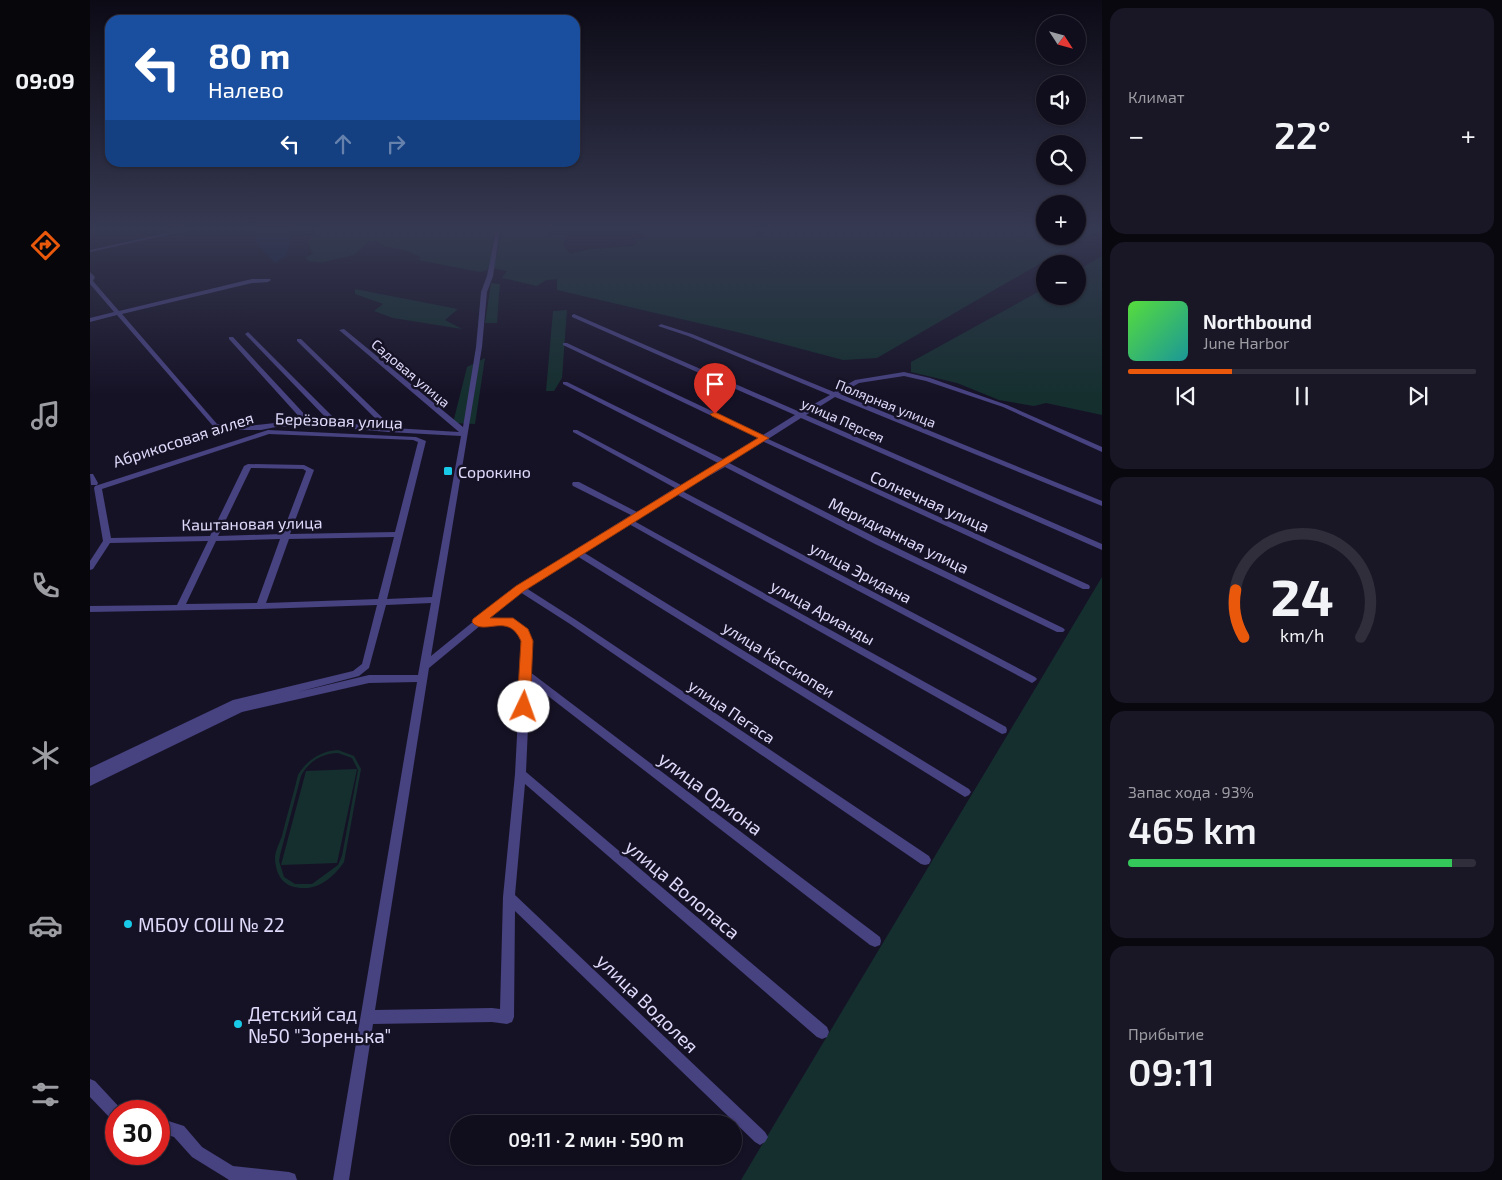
<!DOCTYPE html>
<html lang="ru">
<meta charset="utf-8">
<style>
body{margin:0;font-family:"Exo 2",sans-serif;background:#191725;color:#f1f3f6;height:100vh;display:flex;flex-direction:column;font-size:19px;white-space:nowrap}
*{box-sizing:border-box;margin:0}
p{font-size:16px;color:#9c9ca3}
.icon{flex:none;width:28px;height:28px;fill:none;stroke:currentColor;stroke-width:2;stroke-linecap:round;stroke-linejoin:round}
.map{position:relative;flex:1;overflow:hidden}
.panel{display:flex;flex-direction:column;gap:8px;padding:8px;background:#09080f;width:400px}
.panel>*{flex:none}
.banner{position:absolute;left:15px;top:15px;width:475px;height:152px;border-radius:15px;box-shadow:0 1px 4px #0004,0 0 0 1px #302e3b;background:#1a4fa0;color:#fff;overflow:hidden}
.needle{width:32px;rotate:126deg}
.tools{position:absolute;left:946px;top:15px;display:grid;gap:10px}
.tools a{display:grid;place-items:center;width:50px;height:50px;border-radius:50%;background:#100e1c;box-shadow:0 1px 4px #0004,0 0 0 1px #302e3b;font-size:25px}
.speed{position:absolute;left:15px;top:1100px;display:flex;gap:10px;font-size:25px;font-weight:700;text-align:center}
.speed>*{display:grid;place-content:center;width:65px;height:65px;border-radius:50%;background:#100e1c;box-shadow:0 1px 4px #0004,0 0 0 1px #302e3b;line-height:1}
.speed .limit{border:8px solid #d22;background:#fff;color:#111}
.pin{position:absolute;display:grid;place-items:center;width:42px;height:42px;color:#fff;margin:-51px -21px;border-radius:50% 50% 50% 0;rotate:-45deg;box-shadow:0 0 5px #0007}
.pin .icon{rotate:45deg}
.me{position:absolute;width:55px;margin:-28px;rotate:3deg;stroke-linejoin:round;filter:drop-shadow(0 0 4px #0008)}
.turn{display:flex;align-items:center;gap:18px;height:105px;padding:0 20px;font-size:22px}
.turn .icon{width:65px;height:65px;stroke-width:2.5}
.turn b{display:block;font-size:35px;line-height:42px}
.lanes{display:flex;align-items:center;height:48px;padding:0 20px;background:#0003;justify-content:center;gap:25px;direction:ltr}
.lanes .off{opacity:.35}
.big{font-size:38px;font-weight:600;line-height:1.1}
.panel .card{flex:1;display:flex;flex-direction:column;justify-content:center;gap:8px;min-width:0;padding:0 18px;border-radius:15px;background:#191725}
.panel .dial{align-items:center;gap:0}
.dial svg{height:130px;overflow:visible;fill:none;stroke:#302e3b;stroke-width:7;stroke-linecap:round;text-anchor:middle}
.dial text{fill:#f1f3f6;stroke:none}
.song{display:flex;align-items:center;gap:15px}
.cover{width:60px;height:60px;border-radius:8px;background:linear-gradient(135deg,hsl(110 70% 55%),hsl(180 70% 35%))}
.played{height:5px;border-radius:2px;background:linear-gradient(90deg,#ea580c 30%,#302e3b 30%)}
.keys{display:flex;justify-content:space-around;direction:ltr}
.heat{display:flex;justify-content:space-between;align-items:center;font-size:28px;direction:ltr}
.charge{height:8px;border-radius:4px;background:linear-gradient(90deg,#34c759 93%,#302e3b 0)}
.trip{position:absolute;left:360px;top:1115px;width:292px;height:50px;border-radius:25px;background:#100e1c;box-shadow:0 1px 4px #0004,0 0 0 1px #302e3b;font-weight:600;line-height:50px;text-align:center}
main{display:flex;flex:1;min-height:0}
.menu{display:flex;flex-direction:column;width:90px;justify-content:space-around;align-items:center;background:#06060b;color:#9c9ca3}
.menu .icon{width:35px;height:35px}
.menu .on{color:#ea580c}
.menu b{font-size:22px;color:#f1f3f6}
.map>svg:first-child{display:block}
</style>
<main>
<nav class="menu">
<b>09:09</b>
<svg class="icon on" aria-label="directions" viewBox="0 0 24 24"><path d="M12 3l9 9-9 9-9-9zM9 14v-3h6M13 9l2 2-2 2"/></svg>
<svg class="icon" aria-label="music" viewBox="0 0 24 24"><path d="M9 18V5l10-2v13"/><circle cx="6" cy="18" r="3"/><circle cx="16" cy="16" r="3"/></svg>
<svg class="icon" aria-label="phone" viewBox="0 0 24 24"><path d="M5 4h4l2 5-3 2q2 4 5 5l2-3 5 2v4C11 20 4 13 5 4z"/></svg>
<svg class="icon" aria-label="climate" viewBox="0 0 24 24"><path d="M12 3v18M4 7l16 10M4 17L20 7"/></svg>
<svg class="icon" aria-label="car" viewBox="0 0 24 24"><path d="M5 17H2v-5l4-1 3-4h7l3 4 3 1v5h-3M9 17h6M6 11h13"/><circle cx="7" cy="17" r="2"/><circle cx="17" cy="17" r="2"/></svg>
<svg class="icon" aria-label="filters" viewBox="0 0 24 24"><path d="M4 7h16M4 17h16"/><circle cx="9" cy="7" r="2"/><circle cx="15" cy="17" r="2"/></svg>
</nav>
<div class="map">
<svg width="1012" height="1180" viewBox="0 0 1012 1180">
<rect width="100%" height="100%" fill="#161226"/>
<path fill="#152f2f" fill-rule="evenodd" d="M228,230h177l-6,36 -2,4 -7,2 -61,-12 2,-3 -16,-7 -21,-4 -6,-5 -10,1 -14,13 -32,7 -14,-1 -2,-4 7,-3 -5,-12z
M412,230h47l-1,3 18,2 -3,10 7,9 20,-5 44,-3 3,-4 -3,-3 14,-1 -10,-8h117v3l4,1 12,-4h274v6h33v-6h20l-221,128 -34,2 -102,-27 -184,-43v-11l-11,1 -9,6 -35,-8 5,-7 -13,-3z
M1012,256v159l-56,-12 -12,3 -35,-6 -42,-17 -46,-11v-10l134,-74v8h33v-26z
M401,283l9,1 -3,39h-12z
M265,289l103,20 -13,11 17,9 -69,-11 -19,-7 9,-7 -28,-10z
M477,310l-5,68 -8,13h-8l7,-80z
M395,358l-10,66 -22,-1 14,-56z
M1012,577v603h-361z
M248,750l16,6 7,13 -17,93c-8,12 -22,25 -37,26 -21,1 -31,-9 -32,-30 0,-7 5,-16 7,-22 5,-21 11,-40 16,-61 9,-15 23,-24 40,-25zM248,753l14,5 6,12 -16,86 -4,9 -26,19h-17l-11,-7 -5,-16 1,-6 21,-79c7,-14 21,-23 37,-23z
M267,769l-20,94 -56,2 25,-94z"/>
<path fill="#101f41" d="M165,230h37l-5,25 -12,8 -18,-19z"/>
<g fill="none" stroke-linecap="round" stroke-linejoin="round">
<path fill="#474280" fill-rule="evenodd" d="M91,230h9l-100,22v-2z
M406,230h4l-7,46 -6,16 -5,55 -51,309 86,-70 114,-71 -58,-29 -1,-2 1,-2h6l58,30 38,-24 -102,-56v-2h4l104,55 39,-21 -157,-80v-2h4l156,77 35,-21 -195,-93v-2h4l196,92 32,-20 -223,-98v-2l2,-1 226,98 30,-17 -142,-59 -30,-10 3,-2 31,10 142,58 21,-12 49,-8 26,6 77,27 95,42v5l-99,-45 -77,-26 -22,-5 -45,7 -19,11 262,107v5l-267,-109 -29,18 296,129v6l-301,-132 -33,21 321,146 1,2 -1,2h-6l-321,-148 -35,21 154,78 182,88 2,2 -2,2h-6l-182,-88 -150,-77 -43,24 353,186 2,2 -2,2 -3,2 -356,-189 -42,27 372,206 1,3 -1,3 -4,1 -373,-210 -46,28 386,237 2,3 -2,3 -4,2 -388,-241 -51,32 50,32 353,236 2,4 -2,4 -4,1 -4,-1 -351,-240 -50,-32 -31,26c18,-1 36,3 42,22 3,9 0,23 -1,32l350,265 1,4 -1,4 -5,2 -5,-2 -340,-263 -4,90 301,255 2,5 -2,5 -5,2 -5,-2 -292,-253 -10,111 250,237 3,5 -3,5 -5,3 -5,-3 -240,-231 -1,106 -2,5 -5,2 -15,-2 -119,2 -24,156h-16l84,-498 -48,1 -127,29 -152,74v-18l143,-68 120,-29 9,-7 15,-59 -117,4 -170,3v-6l87,-1 31,-64 -98,2 -17,26 -3,1v-9l13,-20 -9,-53 1,-2 173,-56 148,7 10,4 -39,158 45,-2 29,-161 -73,-4 -79,-7 -33,2 -15,3h-34l-14,-4 -96,-111 -27,7v-4l24,-6 -24,-28v-12l5,5 -2,4 26,30 133,-32h18l1,1 -3,2 -16,1 -130,31 95,110c28,6 57,-3 86,-3l-74,-82v-2h4l75,81 1,3 21,1 -84,-87 -1,-1 3,-2 90,90 47,6 -88,-87v-2h4l92,89 66,4 -120,-102 5,-1 119,98 13,-80 5,-55 6,-16zM179,434l144,6 5,2 -23,90 -105,2 24,-64 -10,-5 -56,-1 -4,2 -34,70 -99,2 -9,-49zM161,468l52,1 3,2 -24,63 -64,2zM304,537l-16,62 -112,4 23,-64zM190,539l-23,64 -71,1 30,-63zM341,603l-13,72h-49l-71,17 61,-16 10,-8 17,-63zM411,624c11,1 16,7 21,17l-7,133 -12,123 -3,112 -8,-1 -117,2 54,-342 52,-43z
M0,474h3l5,9 -1,2h-6z
M0,1079l5,2 26,28 1,2h-6v10l-5,-2 -21,-22z
M69,1118l25,8 18,21 31,19 56,6 6,2 2,6h-68l-3,-2 -34,-21 -18,-20 -15,-5z"/>
</g>
<linearGradient id="sky" x2="0" y2="1"><stop stop-color="#0c0a15"/><stop offset="0.58" stop-color="#363952"/><stop offset="1" stop-color="#363952" stop-opacity="0"/></linearGradient>
<rect width="1012" height="395" fill="url(#sky)"/>
<path fill="#ea580c" stroke="#983908" d="M625,412l54,26 -245,153 -34,27h23l15,11 5,12 -3,66 -2,3h-9l-2,-3 4,-66c-13,-30 -37,-4 -49,-19l1,-3 43,-33 242,-148 -46,-22 -2,-2z"/>
<g fill="#19cae8" stroke="#161226" stroke-width="2">
<rect x="353" y="466" width="10" height="10" rx="2.5"/>
<circle cx="38" cy="924" r="5"/>
<circle cx="148" cy="1024" r="5"/>
</g>
<g text-anchor="middle" dominant-baseline="central" stroke-width="5" stroke-linejoin="round" paint-order="stroke">
<g font-size="14" fill="#e0dafb" stroke="#161226">
<text transform="translate(321 373) rotate(40)">Садовая улица</text>
<text transform="translate(796 403) rotate(22)">Полярная улица</text>
<text transform="translate(753 420) rotate(24)">улица Персея</text>
</g>
<g font-size="16" fill="#e0dafb" stroke="#161226">
<text transform="translate(249 420) rotate(2)">Берёзовая улица</text>
<text transform="translate(93 439) rotate(-18)">Абрикосовая аллея</text>
<text transform="translate(840 501) rotate(24)">Солнечная улица</text>
<text transform="translate(162 523) rotate(-1)">Каштановая улица</text>
<text transform="translate(809 535) rotate(26)">Меридианная улица</text>
<text transform="translate(771 572) rotate(28)">улица Эридана</text>
<text transform="translate(733 612) rotate(29)">улица Арианды</text>
<text transform="translate(689 659) rotate(32)">улица Кассиопеи</text>
<text transform="translate(642 711) rotate(34)">улица Пегаса</text>
</g>
<g font-size="16" fill="#e0dafb" stroke="#161226" text-anchor="start">
<text x="368" y="471">Сорокино</text>
</g>
<g font-size="19" fill="#e0dafb" stroke="#161226">
<text transform="translate(621 793) rotate(37)">улица Ориона</text>
<text transform="translate(593 889) rotate(40)">улица Волопаса</text>
<text transform="translate(558 1003) rotate(44)">улица Водолея</text>
</g>
<g font-size="19" fill="#e0dafb" stroke="#161226" text-anchor="start">
<text x="48" y="924">МБОУ СОШ № 22</text>
<text x="158" y="1013">Детский сад<tspan x="158" dy="22">№50 "Зоренька"</tspan></text>
</g>
</g>
</svg>
<div class="tools">
<a><svg class="needle" viewBox="-14 -14 28 28"><path d="M0-13l5 13h-10z" fill="#e53935"/><path d="M0 13l5-13h-10z" fill="#9c9ca3"/></svg></a>
<a><svg class="icon" aria-label="sound" viewBox="0 0 24 24"><path d="M4 9h4l5-4v14l-5-4H4zM17 9q2 3 0 6"/></svg></a>
<a><svg class="icon" aria-label="search" viewBox="0 0 24 24"><circle cx="10" cy="10" r="6"/><path d="M15 15l6 6"/></svg></a>
<a>+</a>
<a>−</a>
</div>
<div class="speed"><div class="limit">30</div></div>
<div class="pin" style="left:625px;top:414px;background:#d93025"><svg class="icon" aria-label="arrive" viewBox="0 0 24 24"><path d="M6 21V4h12l-3 4 3 4H6"/></svg></div>
<svg class="me" style="left:434px;top:707px" viewBox="-20 -20 40 40"><circle r="19" fill="#fff"/><path d="M0-13L10 11 0 6-10 11z" fill="#ea580c"/></svg>
<div class="trip">09:11 · 2 мин · 590 m</div>
<div class="banner">
<div class="turn"><svg class="icon" aria-label="left" viewBox="0 0 24 24"><path d="M17 20v-9H6M10 6l-5 5 5 5"/></svg><div><b>80 m</b>Налево</div></div>
<div class="lanes"><svg class="icon" aria-label="left" viewBox="0 0 24 24"><path d="M17 20v-9H6M10 6l-5 5 5 5"/></svg><svg class="icon off" aria-label="ahead" viewBox="0 0 24 24"><path d="M12 20V5M6 11l6-6 6 6"/></svg><svg class="icon off" aria-label="right" viewBox="0 0 24 24"><path d="M7 20v-9h11M14 6l5 5-5 5"/></svg></div>
</div>
</div>
<section class="panel">
<div class="card"><p>Климат</p>
<div class="heat"><a>−</a><b class="big">22°</b><a>+</a></div>
</div>
<div class="card">
<div class="song"><i class="cover"></i><div><b>Northbound</b><p>June Harbor</p></div></div>
<div class="played"></div>
<div class="keys"><svg class="icon" aria-label="previous" viewBox="0 0 24 24"><path d="M18 5L8 12l10 7zM5 5v14"/></svg><svg class="icon" aria-label="pause" viewBox="0 0 24 24"><path d="M8 5v14M16 5v14"/></svg><svg class="icon" aria-label="next" viewBox="0 0 24 24"><path d="M6 5l10 7-10 7zM19 5v14"/></svg></div>
</div>
<div class="card dial"><svg viewBox="0 0 100 80">
<path d="M14 69A42 42 0 1 1 86 69"/>
<path d="M14 69A42 42 0 0 1 9 40" stroke="#ea580c"/>
<text x="50" y="56" font-size="32" font-weight="700">24</text>
<text x="50" y="72" font-size="11">km/h</text>
</svg></div>
<div class="card"><p>Запас хода · 93%</p><b class="big">465 km</b><div class="charge"></div></div>
<div class="card"><p>Прибытие</p><b class="big">09:11</b></div>
</section>
</main>
